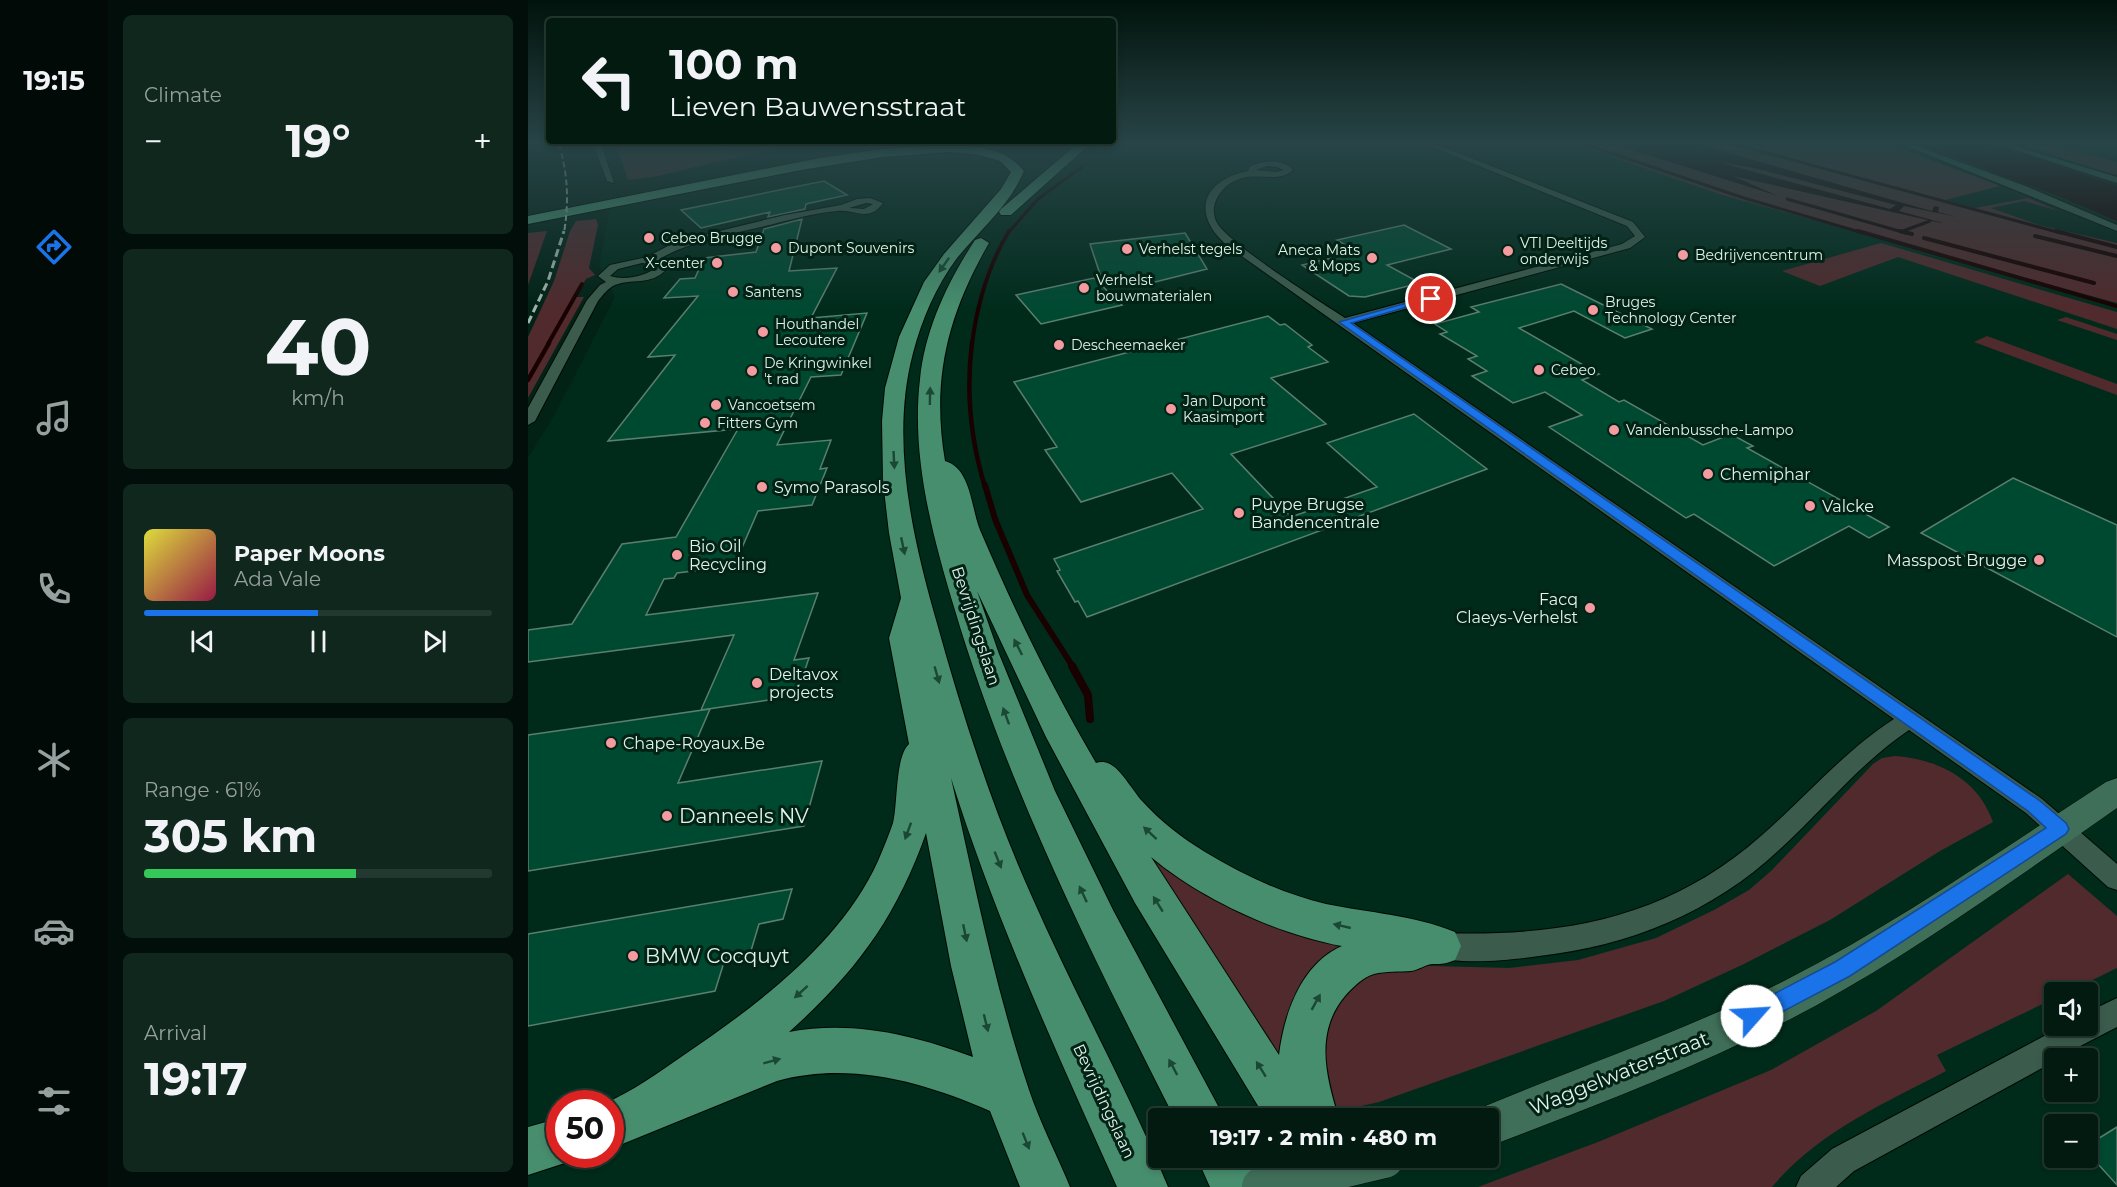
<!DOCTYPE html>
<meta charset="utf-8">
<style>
body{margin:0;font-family:Montserrat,sans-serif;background:#10271e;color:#f1f3f6;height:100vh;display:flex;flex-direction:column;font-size:22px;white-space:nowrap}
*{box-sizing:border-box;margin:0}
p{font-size:20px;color:#96a19f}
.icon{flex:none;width:33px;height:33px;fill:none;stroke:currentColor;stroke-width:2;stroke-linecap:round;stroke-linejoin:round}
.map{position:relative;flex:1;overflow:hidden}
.details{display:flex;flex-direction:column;gap:15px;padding:15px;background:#010e09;width:420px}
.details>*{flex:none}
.hud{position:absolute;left:18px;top:18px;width:570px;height:126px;border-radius:6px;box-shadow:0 3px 9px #0003,0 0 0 2px #233830;background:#021a10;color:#f1f3f6;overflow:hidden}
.buttons{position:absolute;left:1516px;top:982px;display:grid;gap:12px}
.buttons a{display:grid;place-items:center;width:54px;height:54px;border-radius:6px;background:#021a10;box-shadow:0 3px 9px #0003,0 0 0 2px #233830;font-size:30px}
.speed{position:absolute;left:18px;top:1090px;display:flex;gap:12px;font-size:30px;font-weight:700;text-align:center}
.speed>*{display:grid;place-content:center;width:78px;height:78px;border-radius:50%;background:#021a10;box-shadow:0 3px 9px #0003,0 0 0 2px #233830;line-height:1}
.speed .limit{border:9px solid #d22;background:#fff;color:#111}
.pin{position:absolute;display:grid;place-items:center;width:51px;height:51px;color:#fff;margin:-26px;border:3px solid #fff;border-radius:50%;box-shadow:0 2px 6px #0007}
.me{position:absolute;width:66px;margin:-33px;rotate:64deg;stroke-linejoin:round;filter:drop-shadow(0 0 4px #0008)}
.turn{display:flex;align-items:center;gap:21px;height:126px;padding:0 24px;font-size:27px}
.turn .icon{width:78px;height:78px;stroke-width:2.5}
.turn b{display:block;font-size:42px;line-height:51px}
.big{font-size:45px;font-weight:700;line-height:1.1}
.details .tile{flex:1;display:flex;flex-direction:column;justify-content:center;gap:9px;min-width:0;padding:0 21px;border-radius:9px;background:#10271e}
.details .dial{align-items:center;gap:0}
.dial b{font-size:78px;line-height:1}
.song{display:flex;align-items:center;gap:18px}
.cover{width:72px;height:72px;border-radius:9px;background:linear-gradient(135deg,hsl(60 70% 55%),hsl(340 70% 35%))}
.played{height:6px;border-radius:3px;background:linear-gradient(90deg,#1a73e8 50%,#233830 50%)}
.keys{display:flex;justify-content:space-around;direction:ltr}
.heat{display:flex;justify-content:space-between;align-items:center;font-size:33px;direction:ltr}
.charge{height:9px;border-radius:4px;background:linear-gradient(90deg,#34c759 61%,#233830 0)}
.trip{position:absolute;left:620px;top:1108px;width:351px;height:60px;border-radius:6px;background:#021a10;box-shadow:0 3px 9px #0003,0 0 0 2px #233830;font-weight:700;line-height:60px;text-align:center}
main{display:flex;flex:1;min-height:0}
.menu{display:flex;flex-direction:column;width:108px;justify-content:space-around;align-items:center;background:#010a06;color:#96a19f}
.menu .icon{width:42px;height:42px}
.menu .on{color:#1a73e8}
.menu b{font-size:27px;color:#f1f3f6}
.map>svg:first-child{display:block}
</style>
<main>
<nav class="menu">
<b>19:15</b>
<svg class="icon on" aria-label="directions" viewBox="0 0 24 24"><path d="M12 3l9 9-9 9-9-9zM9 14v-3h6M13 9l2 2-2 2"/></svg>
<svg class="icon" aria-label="music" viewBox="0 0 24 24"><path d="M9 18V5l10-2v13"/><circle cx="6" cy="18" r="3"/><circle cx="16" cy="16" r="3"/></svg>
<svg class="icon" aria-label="phone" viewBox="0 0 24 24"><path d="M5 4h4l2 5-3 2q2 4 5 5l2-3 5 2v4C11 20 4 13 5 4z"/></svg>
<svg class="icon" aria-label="climate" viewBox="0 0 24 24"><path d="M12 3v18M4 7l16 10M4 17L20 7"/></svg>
<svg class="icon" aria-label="car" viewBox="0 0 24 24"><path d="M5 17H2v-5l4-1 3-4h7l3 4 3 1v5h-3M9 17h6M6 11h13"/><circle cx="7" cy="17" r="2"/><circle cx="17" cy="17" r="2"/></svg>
<svg class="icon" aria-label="filters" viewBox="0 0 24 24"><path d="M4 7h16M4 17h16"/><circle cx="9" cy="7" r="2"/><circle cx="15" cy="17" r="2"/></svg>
</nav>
<section class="details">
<div class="tile"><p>Climate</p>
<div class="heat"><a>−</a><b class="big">19°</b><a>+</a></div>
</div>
<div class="tile dial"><b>40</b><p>km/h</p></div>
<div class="tile">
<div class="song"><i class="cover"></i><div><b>Paper Moons</b><p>Ada Vale</p></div></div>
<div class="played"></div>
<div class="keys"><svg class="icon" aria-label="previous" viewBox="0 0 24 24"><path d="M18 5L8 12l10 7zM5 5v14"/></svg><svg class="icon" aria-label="pause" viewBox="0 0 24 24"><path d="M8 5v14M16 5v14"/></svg><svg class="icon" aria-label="next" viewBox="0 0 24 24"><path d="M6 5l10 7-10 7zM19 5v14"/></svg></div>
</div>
<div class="tile"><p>Range · 61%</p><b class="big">305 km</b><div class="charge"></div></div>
<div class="tile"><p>Arrival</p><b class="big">19:17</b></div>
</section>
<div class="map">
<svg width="1589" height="1187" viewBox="0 0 1589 1187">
<rect width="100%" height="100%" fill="#022216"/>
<path fill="#002b1b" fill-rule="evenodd" d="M583,144h463l148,51 395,108v884h-1589v-729l27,-44 60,-117 -16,-31 11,-58 262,-51 74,-5 33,4 18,6 78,3zM1527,993h33v33h-33zM1527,1059h33v33h-33zM32,1104h50v51h-50zM630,1119h330v39h-330zM1527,1125h33v33h-33z
M1533,144h56v15z"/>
<path fill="#502a2d" d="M86,144h83l19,7 33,-7h43l-139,33 -25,3 -9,-28z
M1046,144h314l112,42 -55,14 30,8 53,-10 31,13 -35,-10 -33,7 48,17 78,18v60l-395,-108z
M1488,144h35l66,18v13z
M68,219l2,6 -9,43 6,7 -9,4 -10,18h8l-56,101v-61l26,-56 16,-50 6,-10z
M19,231l-19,54v-52z
M1353,243l236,69v17l-219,-72 -78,29 -38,-15z
M1538,317l51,17v6l-60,-20z
M1459,336l130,48v11l-143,-53z
M1367,756c43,3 83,23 98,66l-53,29 -110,69 -86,44 -80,37 -285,101 -48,11 -13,-77 8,-24 31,-33 39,-14 113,3 69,-8 78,-22 58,-28 35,-20 22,-19 102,-107 9,-6z
M631,857l187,83 -61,129 -133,-209z
M1540,874l49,42v52l-51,25h-11v5l-118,57 9,16c-63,33 -128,61 -174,116h-294l120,-45 173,-72 105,-59z"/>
<path fill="#190001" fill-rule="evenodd" d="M1085,144h85l219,63 15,4 2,-5 5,1 -1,5 19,5 -53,-11 -5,5 44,12h-2l-208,-47 45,20zM1190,162l36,6 142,37 -6,4z
M1389,144h68l55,15 77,27v35l-51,-22z"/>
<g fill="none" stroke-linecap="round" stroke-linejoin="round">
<path stroke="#190001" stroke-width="3" d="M1056,144l160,54 119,35
M1206,144l327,89
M1259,199l119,34
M1375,231l27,-10
M480,233l30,-34 45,-33"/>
<path stroke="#190001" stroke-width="4" d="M1330,231l259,75
M1372,231l12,3
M1528,231l61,16
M1507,236l82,20
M1396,238l170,45
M20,344l34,-60
M444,344c5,-39 16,-78 37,-113"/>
<path stroke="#190001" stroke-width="4.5" d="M444,343c-6,47 -1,98 13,144
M0,380l21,-37"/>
<path stroke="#190001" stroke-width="6" d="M457,485l10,34 32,76 46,72"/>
<path stroke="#190001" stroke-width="8" d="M544,666l16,29 2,24"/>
</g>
<path fill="#004931" stroke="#5c7e6e" stroke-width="1.5" d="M296,181l23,14 -41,9 -1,5 -37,8 2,-5 -69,16 -20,-18z
M274,219l-13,52 48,-3 -26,50 56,-5 -26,62 -30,2 -34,68 54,-5 -11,29 7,-1 -15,37 -54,6 -24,55 -57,7 -3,5 -10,1 -18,36 172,-22 -24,67 15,-2 -13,38 -95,14 33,-75 -206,27v-32l44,-6 50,-80 54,-7 62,-108 -130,12 67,-86 -27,2 50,-61 -34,2 16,-19 15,-1 9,-20 52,-6 8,-23z
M876,225l47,24 -64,16 33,18 -55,14 -16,-1 -47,-31 55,-13 -20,-12z
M657,233l22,36 -64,16 -40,-2 -13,-39z
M566,278l28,27 -81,19 -25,-29z
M1033,284l91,45 -27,9 -51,-27 -55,17 80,46 -17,6 37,22 5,-2 79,45 28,-11 22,12 -6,2 142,79 -20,11 -20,-12 -75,40 -80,-52 -8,4 -137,-91 33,-12 -37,-23 -32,11 -41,-27 15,-5 -19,-12 9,-3 -37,-22 7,-2 -12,-8 44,-12 -8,-5z
M740,316l12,9 5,-1 27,21 -4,2 20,15 -57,16 55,46 -95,30 60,63 86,-30 -50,-44 87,-29 73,55 -400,148 -9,-16 -3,1 -18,-31 3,-1 -6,-11 149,-50 -31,-36 -91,29 -36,-52 12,-3 -43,-65z
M1485,478l104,47v112l-196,-104z
M182,709l-32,74 144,-22 -18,65 -276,45v-136z
M264,889l-9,30 -24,5 -9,30 -25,5 -10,32 -187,35v-92z
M1589,1127v58l-29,-32v-8z"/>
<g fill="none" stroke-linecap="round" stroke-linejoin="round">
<g stroke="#000a04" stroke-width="2">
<path id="minor" d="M65,144h8l13,39 -7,-2z
M897,144h10l198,78 12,15 -15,11 -277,75 689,476 75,65v26l-9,-3 -82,-74 -117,-83c-49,33 -86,80 -130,120 -66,62 -150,96 -240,106 -30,4 -81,10 -108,-1l-4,-9 4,-9 9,-4c122,4 227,-14 321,-97 45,-39 83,-85 133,-117l-665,-472c-38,-31 -29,-66 19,-76l2,-5c14,-5 32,-8 43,4 -17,16 -41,-3 -65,15 -11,9 -18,22 -12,36 9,21 105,81 129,97l277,-74 13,-8 -8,-10zM739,166l10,1 7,3 -8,2 -20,-2z
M1373,144h10l117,43 89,38v6z
M1469,144h11l109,33v6z
M342,198l13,5c-14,20 -29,6 -45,8 -26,2 -52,10 -77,16 -34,8 -69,14 -100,31l10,6c-18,24 -35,13 -56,21 -7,3 -12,10 -17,16l-63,120 -7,4v-17l59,-108 13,-15 6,-3 -8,-6 12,-11 37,-8 21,-11 31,-10 86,-21 56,-10 16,-6zM338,203l7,1 -9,5 -15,-1zM114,263l18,2c-13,11 -34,16 -50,11l8,-7z
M1589,998v29l-62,32v2l-201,110 -18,16h-40l5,-11 31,-27 231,-123h25v-14z"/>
</g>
<g stroke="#000a04" stroke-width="1">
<path id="secondary" d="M1589,778v30c-98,68 -195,139 -300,197 -105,57 -218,99 -329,142v-28h-19l4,-8c105,-44 212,-80 313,-131 112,-57 215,-130 320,-198z"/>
</g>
<g stroke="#000a04" stroke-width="2">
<path id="trunk" d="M549,144h13l-79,71h-10l-2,-3 2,-3z
M423,145c28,2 55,3 73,26 -14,34 -44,59 -67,87 -21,28 -35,61 -44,95 -23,86 -1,183 23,267 26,94 56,188 96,277 43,98 95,191 136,290h-51c-60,-134 -122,-269 -166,-409 23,104 44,210 78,312 11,33 28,65 41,97h-50l-30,-76c-67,-29 -140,-50 -213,-30l-167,68v-45h-7c29,-12 55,-31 81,-49 71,-48 158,-113 194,-194 5,-12 11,-26 15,-38 5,-20 2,-66 16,-79l-20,-106 12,-40 -12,-65 -6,-52 -1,-60 3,-33 14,-51 25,-55 20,-28 57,-65 10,-17 -11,-11 -20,-6 -29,-3 -68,5 -82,13 -273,54v-8l292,-58 63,-9zM398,833l25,133 22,91c-59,-22 -121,-37 -184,-25 67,-60 107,-114 137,-199z
M453,238l8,5c-41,71 -58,136 -44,218 26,7 26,47 35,69 34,80 72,158 116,233 5,-2 12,-1 17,3 9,6 21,26 29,35 18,20 40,37 63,51 38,23 78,42 121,52 44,9 87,11 129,28l6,14 -6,14c-9,4 -13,4 -22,4 -7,0 -14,6 -22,7 -12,1 -25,0 -37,3 -11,3 -21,13 -29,22 -31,37 -19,81 -6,123h-73l-131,-216 -89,-166 -69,-146 22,63 56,137 58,119 112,209h-50c-84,-166 -168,-333 -221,-512 -22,-73 -43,-151 -34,-228 5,-50 28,-98 55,-139zM623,857c50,42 126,77 191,89 -41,18 -58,68 -63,109z
M32,1118v37h19l-2,4 -49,16v-48z
M669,1158h52l13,29h-52z"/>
</g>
<use href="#minor" fill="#3b5c4c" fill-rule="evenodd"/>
<use href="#secondary" fill="#406f59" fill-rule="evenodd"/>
<use href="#trunk" fill="#478e6e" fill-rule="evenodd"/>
<path stroke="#9eb5aa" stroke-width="2" stroke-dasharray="6 3" stroke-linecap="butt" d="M31,144c9,31 10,57 5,89"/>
<path stroke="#9eb5aa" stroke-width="3" stroke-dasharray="8 4" stroke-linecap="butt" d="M0,323l20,-42 16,-50"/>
<g stroke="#000a04" stroke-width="41" stroke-linecap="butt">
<path id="secondary-bridge" d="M734,1187l122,-29"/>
</g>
<use href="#secondary-bridge" stroke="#406f59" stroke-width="40"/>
</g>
<defs><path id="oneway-solid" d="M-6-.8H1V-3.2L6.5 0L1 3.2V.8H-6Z" transform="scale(1.5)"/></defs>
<g fill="#1a4835">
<use href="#oneway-solid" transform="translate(416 265) rotate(125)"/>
<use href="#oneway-solid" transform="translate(402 396) rotate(-89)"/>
<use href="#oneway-solid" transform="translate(366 460) rotate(87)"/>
<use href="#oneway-solid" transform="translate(375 546) rotate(78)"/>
<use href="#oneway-solid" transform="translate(490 647) rotate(-117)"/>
<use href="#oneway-solid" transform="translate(409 675) rotate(74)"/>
<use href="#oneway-solid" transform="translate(478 716) rotate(-110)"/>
<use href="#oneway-solid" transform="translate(380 831) rotate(110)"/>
<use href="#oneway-solid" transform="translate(622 833) rotate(-137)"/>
<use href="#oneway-solid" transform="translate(470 860) rotate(68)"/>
<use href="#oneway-solid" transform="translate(555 894) rotate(-115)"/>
<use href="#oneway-solid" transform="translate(630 904) rotate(-122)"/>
<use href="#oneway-solid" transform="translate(814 926) rotate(-167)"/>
<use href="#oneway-solid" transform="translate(437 933) rotate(78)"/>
<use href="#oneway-solid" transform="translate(273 992) rotate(138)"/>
<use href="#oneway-solid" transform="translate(788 1002) rotate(-61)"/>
<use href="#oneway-solid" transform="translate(458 1023) rotate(76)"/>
<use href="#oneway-solid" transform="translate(244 1061) rotate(-15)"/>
<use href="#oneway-solid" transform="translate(645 1067) rotate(-118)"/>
<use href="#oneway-solid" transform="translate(733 1069) rotate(-122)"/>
<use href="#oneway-solid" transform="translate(498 1141) rotate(68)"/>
</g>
<linearGradient id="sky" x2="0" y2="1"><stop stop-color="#01130c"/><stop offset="0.46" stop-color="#284447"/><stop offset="1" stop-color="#284447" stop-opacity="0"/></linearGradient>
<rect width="1589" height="310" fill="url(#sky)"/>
<path fill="#1a73e8" stroke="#114b97" stroke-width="1.5" d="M900,297l7,2 -84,24 689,478 26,22 3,6 -3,5 -216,142 -91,48 -7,3 -7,-3 -4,-8 4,-7 90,-47 211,-134 -18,-17 -689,-489z"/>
<g fill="#f49b9f" stroke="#022216" stroke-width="2">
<circle cx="121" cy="238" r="6"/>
<circle cx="248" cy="248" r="6"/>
<circle cx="599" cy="249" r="6"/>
<circle cx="980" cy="251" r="6"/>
<circle cx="1155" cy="255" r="6"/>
<circle cx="844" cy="258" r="6"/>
<circle cx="189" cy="263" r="6"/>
<circle cx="556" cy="288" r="6"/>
<circle cx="205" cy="292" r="6"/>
<circle cx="1065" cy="310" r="6"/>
<circle cx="235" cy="332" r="6"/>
<circle cx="531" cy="345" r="6"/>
<circle cx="1011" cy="370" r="6"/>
<circle cx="224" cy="371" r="6"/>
<circle cx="188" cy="405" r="6"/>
<circle cx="643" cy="409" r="6"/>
<circle cx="177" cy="423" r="6"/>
<circle cx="1086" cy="430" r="6"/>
<circle cx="1180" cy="474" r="6"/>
<circle cx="234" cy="487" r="6"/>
<circle cx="1282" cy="506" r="6"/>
<circle cx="711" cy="513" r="6"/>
<circle cx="149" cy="555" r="6"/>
<circle cx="1511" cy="560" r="6"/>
<circle cx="1062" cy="608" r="6"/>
<circle cx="229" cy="683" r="6"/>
<circle cx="83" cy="743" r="6"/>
<circle cx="139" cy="816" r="6"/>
<circle cx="105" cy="956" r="6"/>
</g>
<g text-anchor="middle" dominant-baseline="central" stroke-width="6" stroke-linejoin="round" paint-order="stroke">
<g font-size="14" fill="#e0f3e9" stroke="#022216" text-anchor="start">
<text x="133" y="238">Cebeo Brugge</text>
<text x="992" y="243">VTI Deeltijds<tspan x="992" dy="16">onderwijs</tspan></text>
<text x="260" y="248">Dupont Souvenirs</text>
<text x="611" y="249">Verhelst tegels</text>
<text x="832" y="250" text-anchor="end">Aneca Mats<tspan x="832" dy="16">&amp; Mops</tspan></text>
<text x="1167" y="255">Bedrijvencentrum</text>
<text x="177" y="263" text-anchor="end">X-center</text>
<text x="568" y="280">Verhelst<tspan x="568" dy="16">bouwmaterialen</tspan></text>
<text x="217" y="292">Santens</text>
<text x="1077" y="302">Bruges<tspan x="1077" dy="16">Technology Center</tspan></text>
<text x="247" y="324">Houthandel<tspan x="247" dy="16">Lecoutere</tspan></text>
<text x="543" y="345">Descheemaeker</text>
<text x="236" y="363">De Kringwinkel<tspan x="236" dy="16">'t rad</tspan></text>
<text x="1023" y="370">Cebeo</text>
<text x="655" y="401">Jan Dupont<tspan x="655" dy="16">Kaasimport</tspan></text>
<text x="200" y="405">Vancoetsem</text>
<text x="189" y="423">Fitters Gym</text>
<text x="1098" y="430">Vandenbussche-Lampo</text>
</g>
<g font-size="16" fill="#e0f3e9" stroke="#022216" text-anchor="start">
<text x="1192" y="474">Chemiphar</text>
<text x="246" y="487">Symo Parasols</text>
<text x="723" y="504">Puype Brugse<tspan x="723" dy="18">Bandencentrale</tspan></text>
<text x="1294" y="506">Valcke</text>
<text x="161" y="546">Bio Oil<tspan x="161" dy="18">Recycling</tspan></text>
<text x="1499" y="560" text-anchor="end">Masspost Brugge</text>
<text x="1050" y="599" text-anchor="end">Facq<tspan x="1050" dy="18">Claeys-Verhelst</tspan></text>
<text x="241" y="674">Deltavox<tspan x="241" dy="18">projects</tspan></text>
<text x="95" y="743">Chape-Royaux.Be</text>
</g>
<g font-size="16" fill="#e0f3e9" stroke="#022216">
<text transform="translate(448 626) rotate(72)">Bevrijdingslaan</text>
<text transform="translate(576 1101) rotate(65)">Bevrijdingslaan</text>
</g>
<g font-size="20" fill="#e0f3e9" stroke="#022216" text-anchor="start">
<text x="151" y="816">Danneels NV</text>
<text x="117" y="956">BMW Cocquyt</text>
</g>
<g font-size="20" fill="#e0f3e9" stroke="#022216">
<text transform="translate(1091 1073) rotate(-22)">Waggelwaterstraat</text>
</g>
</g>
</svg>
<div class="buttons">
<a><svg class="icon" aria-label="sound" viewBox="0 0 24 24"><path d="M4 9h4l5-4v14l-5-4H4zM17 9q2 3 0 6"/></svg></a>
<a>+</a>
<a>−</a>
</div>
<div class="speed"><div class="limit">50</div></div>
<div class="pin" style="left:903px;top:299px;background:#d93025"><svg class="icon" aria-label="arrive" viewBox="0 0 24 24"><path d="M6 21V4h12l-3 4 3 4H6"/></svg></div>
<svg class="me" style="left:1224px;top:1016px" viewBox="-20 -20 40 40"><circle r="19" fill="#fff"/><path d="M0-13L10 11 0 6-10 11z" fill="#1a73e8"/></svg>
<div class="trip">19:17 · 2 min · 480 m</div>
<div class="hud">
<div class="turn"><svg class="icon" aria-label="left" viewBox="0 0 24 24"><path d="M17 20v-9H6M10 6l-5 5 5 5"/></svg><div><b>100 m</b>Lieven Bauwensstraat</div></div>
</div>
</div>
</main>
